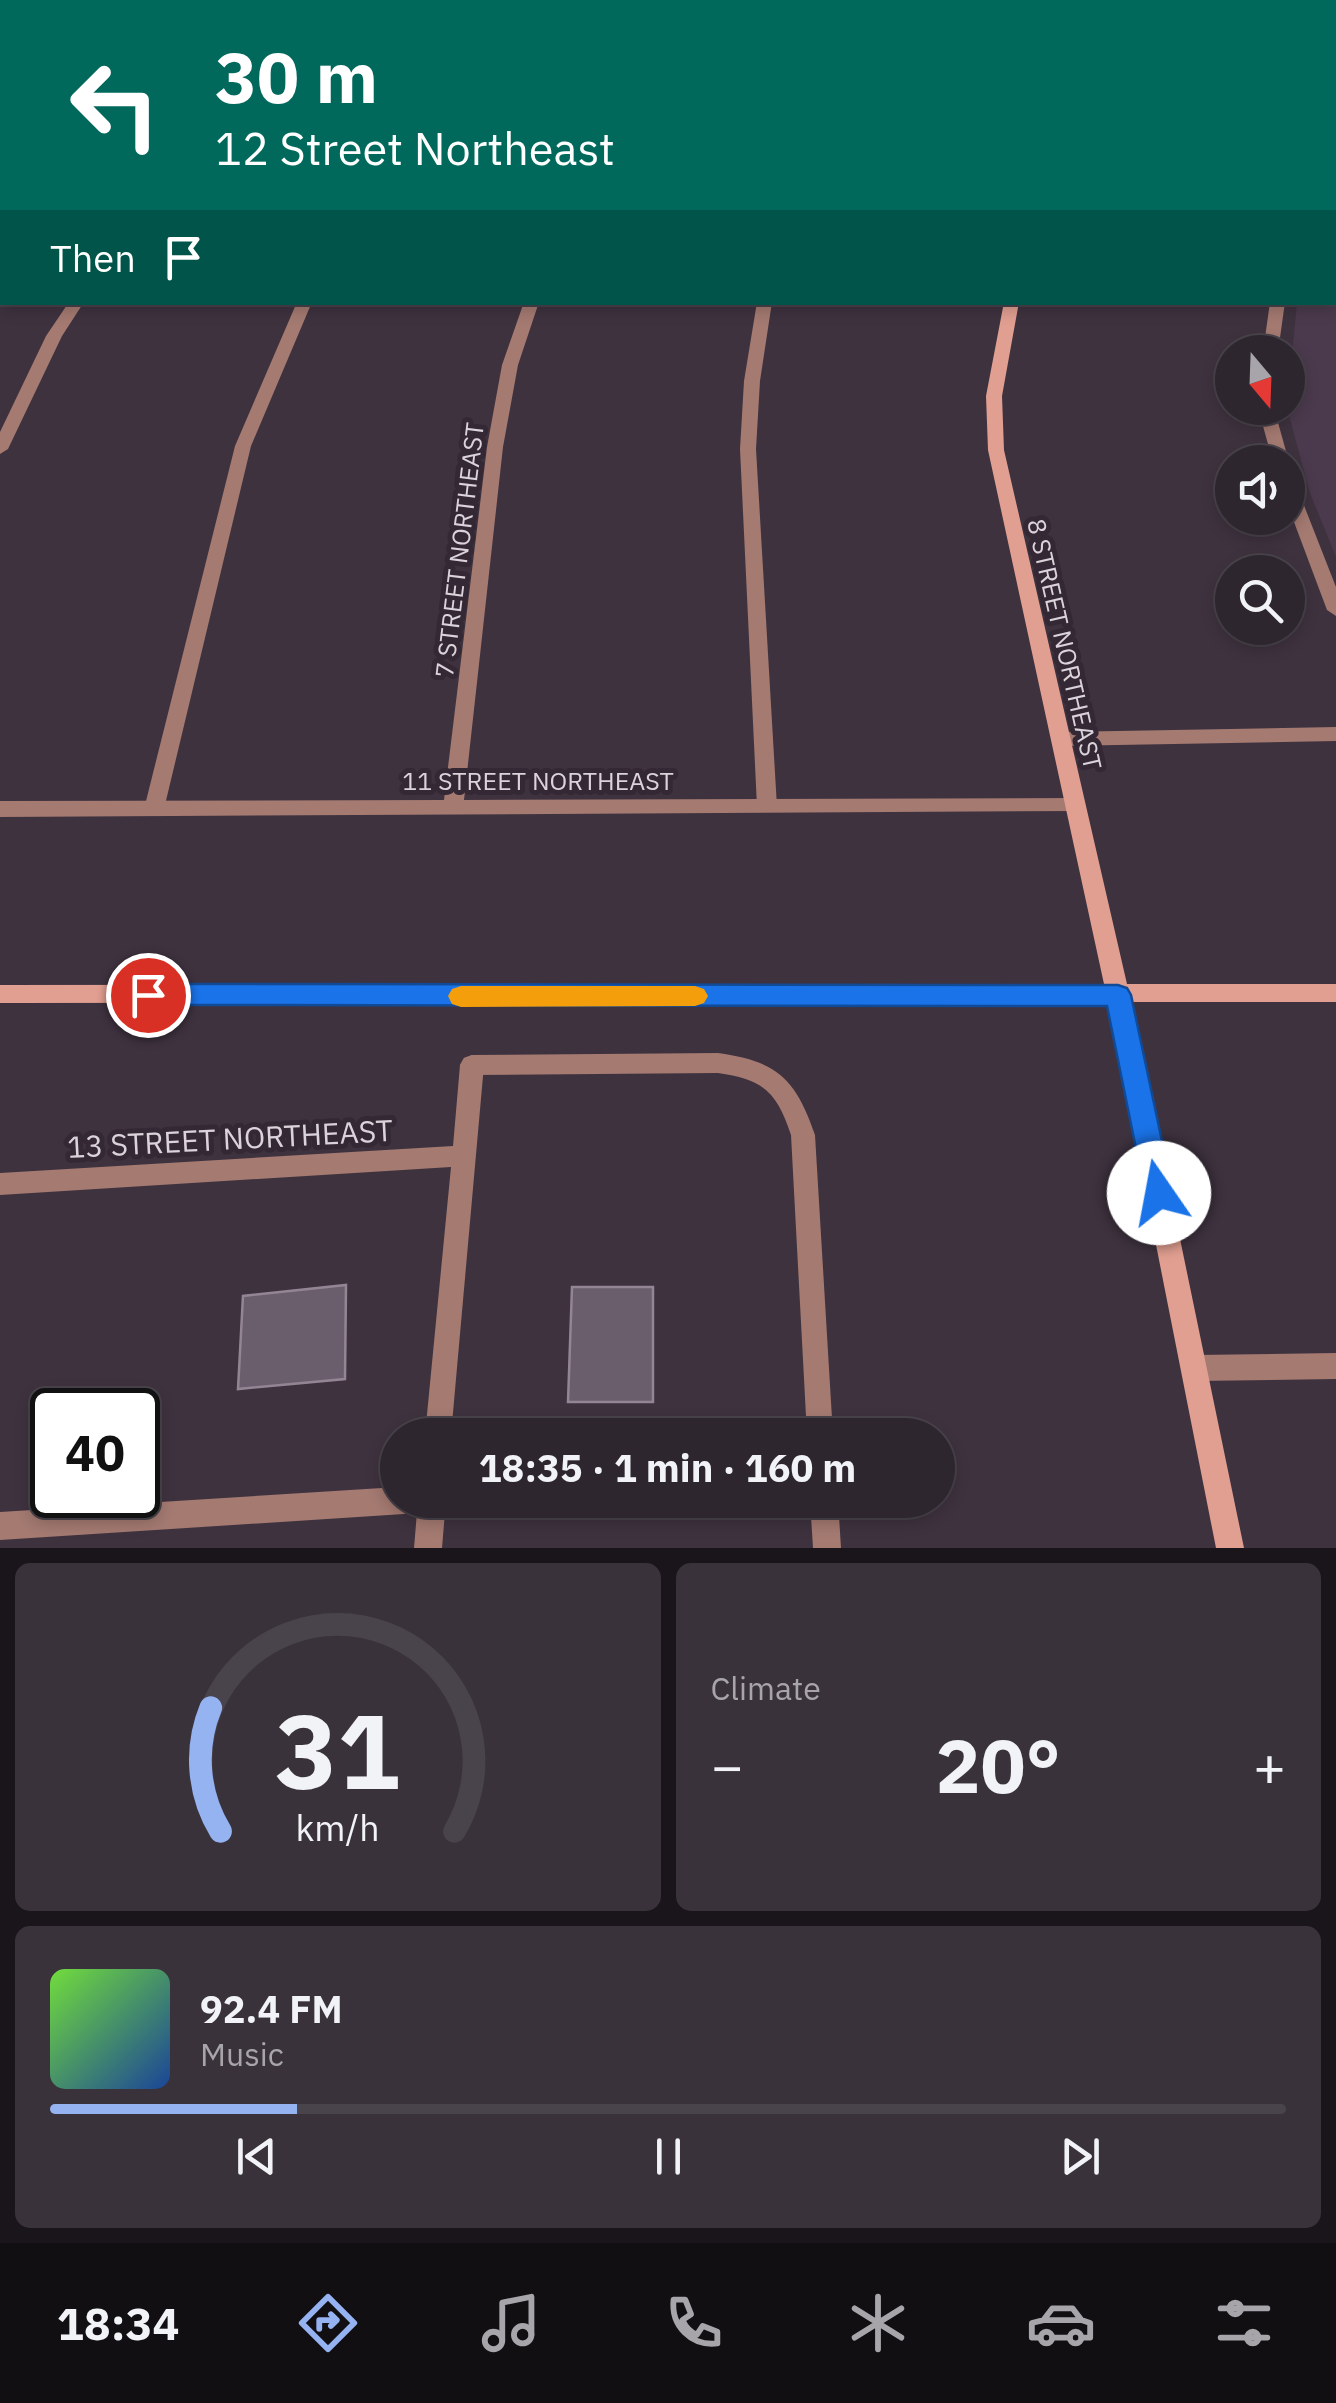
<!DOCTYPE html>
<meta charset="utf-8">
<style>
body{margin:0;font-family:"IBM Plex Sans",sans-serif;background:#3a323b;color:#f1f3f6;height:100vh;display:flex;flex-direction:column;font-size:38px;white-space:nowrap}
*{box-sizing:border-box;margin:0}
p{font-size:32px;color:#a7a5aa}
.icon{flex:none;width:55px;height:55px;fill:none;stroke:currentColor;stroke-width:2;stroke-linecap:round;stroke-linejoin:round}
.map{position:relative;height:1548px;overflow:hidden}
.panel{display:flex;flex-direction:column;gap:15px;padding:15px;background:#19151a;flex:1}
.panel>*{flex:none}
.guide{position:absolute;left:0px;top:0px;width:1338px;height:305px;box-shadow:0 5px 15px #0003,0 0 0 2px #49434b;background:#00695c;color:#fff;overflow:hidden}
.needle{width:65px;rotate:161deg}
.controls{position:absolute;left:1215px;top:335px;display:grid;gap:20px}
.controls a{display:grid;place-items:center;width:90px;height:90px;border-radius:50%;background:#2e262f;box-shadow:0 5px 15px #0003,0 0 0 2px #49434b;font-size:50px}
.speed{position:absolute;left:30px;top:1388px;display:flex;gap:20px;font-size:50px;font-weight:700;text-align:center}
.speed>*{display:grid;place-content:center;width:130px;height:130px;border-radius:50%;background:#2e262f;box-shadow:0 5px 15px #0003,0 0 0 2px #49434b;line-height:1}
.speed .limit{border:5px solid #111;border-radius:15px;background:#fff;color:#111}
.pin{position:absolute;display:grid;place-items:center;width:85px;height:85px;color:#fff;margin:-42px;border:5px solid #fff;border-radius:50%;box-shadow:0 2px 10px #0007}
.me{position:absolute;width:110px;margin:-55px;rotate:348deg;stroke-linejoin:round;filter:drop-shadow(0 0 8px #0008)}
.turn{display:flex;align-items:center;gap:35px;height:210px;padding:0 50px;font-size:45px}
.turn .icon{width:130px;height:130px;stroke-width:2.5}
.turn b{display:block;font-size:70px;line-height:85px}
.then{display:flex;align-items:center;height:95px;padding:0 50px;background:#0003;gap:20px;font-size:38px}
.big{font-size:75px;font-weight:700;line-height:1.1}
.panel .tile{flex:1;display:flex;flex-direction:column;justify-content:center;gap:15px;min-width:0;padding:0 35px;border-radius:15px;background:#3a323b}
.panel .dial{align-items:center;gap:0}
.dial svg{height:260px;overflow:visible;fill:none;stroke:#49434b;stroke-width:7;stroke-linecap:round;text-anchor:middle}
.dial text{fill:#f1f3f6;stroke:none}
.song{display:flex;align-items:center;gap:30px}
.cover{width:120px;height:120px;border-radius:15px;background:linear-gradient(135deg,hsl(100 70% 55%),hsl(220 70% 35%))}
.played{height:10px;border-radius:5px;background:linear-gradient(90deg,#95b2f1 20%,#49434b 20%)}
.keys{display:flex;justify-content:space-around;direction:ltr}
.heat{display:flex;justify-content:space-between;align-items:center;font-size:55px;direction:ltr}
.panel .tiles{flex:1;display:grid;gap:15px;grid-template-columns:1fr 1fr}
.tile:last-child{grid-column:span 2}
.trip{position:absolute;left:380px;top:1418px;width:575px;height:100px;border-radius:50px;background:#2e262f;box-shadow:0 5px 15px #0003,0 0 0 2px #49434b;font-weight:700;line-height:100px;text-align:center}
.dock{display:flex;height:160px;justify-content:space-around;align-items:center;background:#120f13;color:#a7a5aa}
.dock .icon{width:70px;height:70px}
.dock .current{color:#95b2f1}
.dock b{font-size:45px;color:#f1f3f6}
.map>svg:first-child{display:block}
</style>
<div class="map">
<svg width="1336" height="1548" viewBox="0 0 1336 1548">
<rect width="100%" height="100%" fill="#3e323f"/>
<path fill="#4b3a4d" d="M1336,236v321l-26,-64 -23,-85 10,-105 38,-1z"/>
<path fill="#4f630e" d="M0,0h352l-350,2 -2,13z"/>
<path fill="#6b5e6c" stroke="#948595" stroke-width="2.5" d="M346,1285l-1,94 -107,10 5,-93z
M572,1287h81v115h-85z"/>
<g fill="none" stroke-linecap="round" stroke-linejoin="round">
<path stroke="#928892" stroke-width="4" stroke-dasharray="4 5" stroke-linecap="butt" d="M91,2l87,-2"/>
<path fill="#a47a71" fill-rule="evenodd" d="M2,101v9l-2,1v-9z
M1336,206v10h-1v-10z
M297,302h15l-61,144 -87,363 -3,5h-14l-3,-5 91,-363z
M757,302h15l-12,79 -4,68 21,358 -3,5h-14l-3,-5 -17,-358 4,-68z
M1270,302h15l-7,50h-15z
M1258,408h16l15,54 -1,3 -15,-3z
M1288,480l8,5 40,102v29l-9,-6 -39,-104z
M1336,727v14l-275,5 -10,-7 10,-7z
M718,1053c59,8 78,26 97,82l18,300h-26l-16,-300c-14,-43 -28,-56 -73,-62l-246,2 -8,-3 -4,-7 4,-7 8,-3z
M1336,1353v26l-141,2 -9,-4 -4,-9 4,-9 9,-4z
M398,1487v13h20l-4,10 -10,4 -404,26v-28z
M810,1500h28l3,48h-28z"/>
<path fill="#a47a71" fill-rule="evenodd" d="M453,0h19l1,2h-18z
M0,14h2v8h-2z
M69,302h15l-22,34 -54,113 -8,5v-22l46,-96z
M524,302h15l-21,63 -15,82 -39,353 611,-2 7,3 3,5 -3,5 -1082,6v-16l444,-1 43,-353 15,-82z
M472,1055l8,3 4,7 -33,370h-26l26,-268 -451,28v-22l453,-27 7,-81 4,-7z
M418,1500h28l-4,48h-28z"/>
<path fill="#e19f91" fill-rule="evenodd" d="M1004,302h15l-17,94 2,54 123,534h209v18h-205l113,546h-28l-108,-546 -1108,1v-18l1104,-1 -116,-534 -2,-54z"/>
</g>
<path fill="#1a73e8" stroke="#114b97" stroke-width="2.5" d="M148,984l970,1 9,3 4,7 42,198 -4,8 -10,4 -10,-4 -4,-8 -38,-187 -959,-1 -9,-3 -4,-7 4,-8z"/>
<path fill="#f59e0b" d="M461,986h234l9,3 4,7 -4,7 -9,3 -234,1 -9,-3 -4,-8 4,-7z"/>
<g text-anchor="middle" dominant-baseline="central" stroke-width="10" stroke-linejoin="round" paint-order="stroke">
<g font-size="25" fill="#dbd3db" stroke="#342835">
<text transform="translate(459 550) rotate(-83)">7 STREET NORTHEAST</text>
<text transform="translate(1065 644) rotate(77)">8 STREET NORTHEAST</text>
<text x="538" y="780">11 STREET NORTHEAST</text>
</g>
<g font-size="30" fill="#dbd3db" stroke="#342835">
<text transform="translate(230 1138) rotate(-3)">13 STREET NORTHEAST</text>
</g>
</g>
</svg>
<div class="controls">
<a><svg class="needle" viewBox="-14 -14 28 28"><path d="M0-13l5 13h-10z" fill="#e53935"/><path d="M0 13l5-13h-10z" fill="#a7a5aa"/></svg></a>
<a><svg class="icon" aria-label="sound" viewBox="0 0 24 24"><path d="M4 9h4l5-4v14l-5-4H4zM17 9q2 3 0 6"/></svg></a>
<a><svg class="icon" aria-label="search" viewBox="0 0 24 24"><circle cx="10" cy="10" r="6"/><path d="M15 15l6 6"/></svg></a>
</div>
<div class="speed"><div class="limit">40</div></div>
<div class="pin" style="left:148px;top:995px;background:#d93025"><svg class="icon" aria-label="arrive" viewBox="0 0 24 24"><path d="M6 21V4h12l-3 4 3 4H6"/></svg></div>
<svg class="me" style="left:1159px;top:1193px" viewBox="-20 -20 40 40"><circle r="19" fill="#fff"/><path d="M0-13L10 11 0 6-10 11z" fill="#1a73e8"/></svg>
<div class="trip">18:35 · 1 min · 160 m</div>
<div class="guide">
<div class="turn"><svg class="icon" aria-label="left" viewBox="0 0 24 24"><path d="M17 20v-9H6M10 6l-5 5 5 5"/></svg><div><b>30 m</b>12 Street Northeast</div></div>
<div class="then">Then<svg class="icon" aria-label="arrive" viewBox="0 0 24 24"><path d="M6 21V4h12l-3 4 3 4H6"/></svg></div>
</div>
</div>
<section class="panel">
<div class="tiles">
<div class="tile dial"><svg viewBox="0 0 100 80">
<path d="M14 69A42 42 0 1 1 86 69"/>
<path d="M14 69A42 42 0 0 1 11 31" stroke="#95b2f1"/>
<text x="50" y="56" font-size="32" font-weight="700">31</text>
<text x="50" y="72" font-size="11">km/h</text>
</svg></div>
<div class="tile"><p>Climate</p>
<div class="heat"><a>−</a><b class="big">20°</b><a>+</a></div>
</div>
<div class="tile">
<div class="song"><i class="cover"></i><div><b>92.4 FM</b><p>Music</p></div></div>
<div class="played"></div>
<div class="keys"><svg class="icon" aria-label="previous" viewBox="0 0 24 24"><path d="M18 5L8 12l10 7zM5 5v14"/></svg><svg class="icon" aria-label="pause" viewBox="0 0 24 24"><path d="M8 5v14M16 5v14"/></svg><svg class="icon" aria-label="next" viewBox="0 0 24 24"><path d="M6 5l10 7-10 7zM19 5v14"/></svg></div>
</div>
</div>
</section>
<nav class="dock">
<b>18:34</b>
<svg class="icon current" aria-label="directions" viewBox="0 0 24 24"><path d="M12 3l9 9-9 9-9-9zM9 14v-3h6M13 9l2 2-2 2"/></svg>
<svg class="icon" aria-label="music" viewBox="0 0 24 24"><path d="M9 18V5l10-2v13"/><circle cx="6" cy="18" r="3"/><circle cx="16" cy="16" r="3"/></svg>
<svg class="icon" aria-label="phone" viewBox="0 0 24 24"><path d="M5 4h4l2 5-3 2q2 4 5 5l2-3 5 2v4C11 20 4 13 5 4z"/></svg>
<svg class="icon" aria-label="climate" viewBox="0 0 24 24"><path d="M12 3v18M4 7l16 10M4 17L20 7"/></svg>
<svg class="icon" aria-label="car" viewBox="0 0 24 24"><path d="M5 17H2v-5l4-1 3-4h7l3 4 3 1v5h-3M9 17h6M6 11h13"/><circle cx="7" cy="17" r="2"/><circle cx="17" cy="17" r="2"/></svg>
<svg class="icon" aria-label="filters" viewBox="0 0 24 24"><path d="M4 7h16M4 17h16"/><circle cx="9" cy="7" r="2"/><circle cx="15" cy="17" r="2"/></svg>
</nav>
